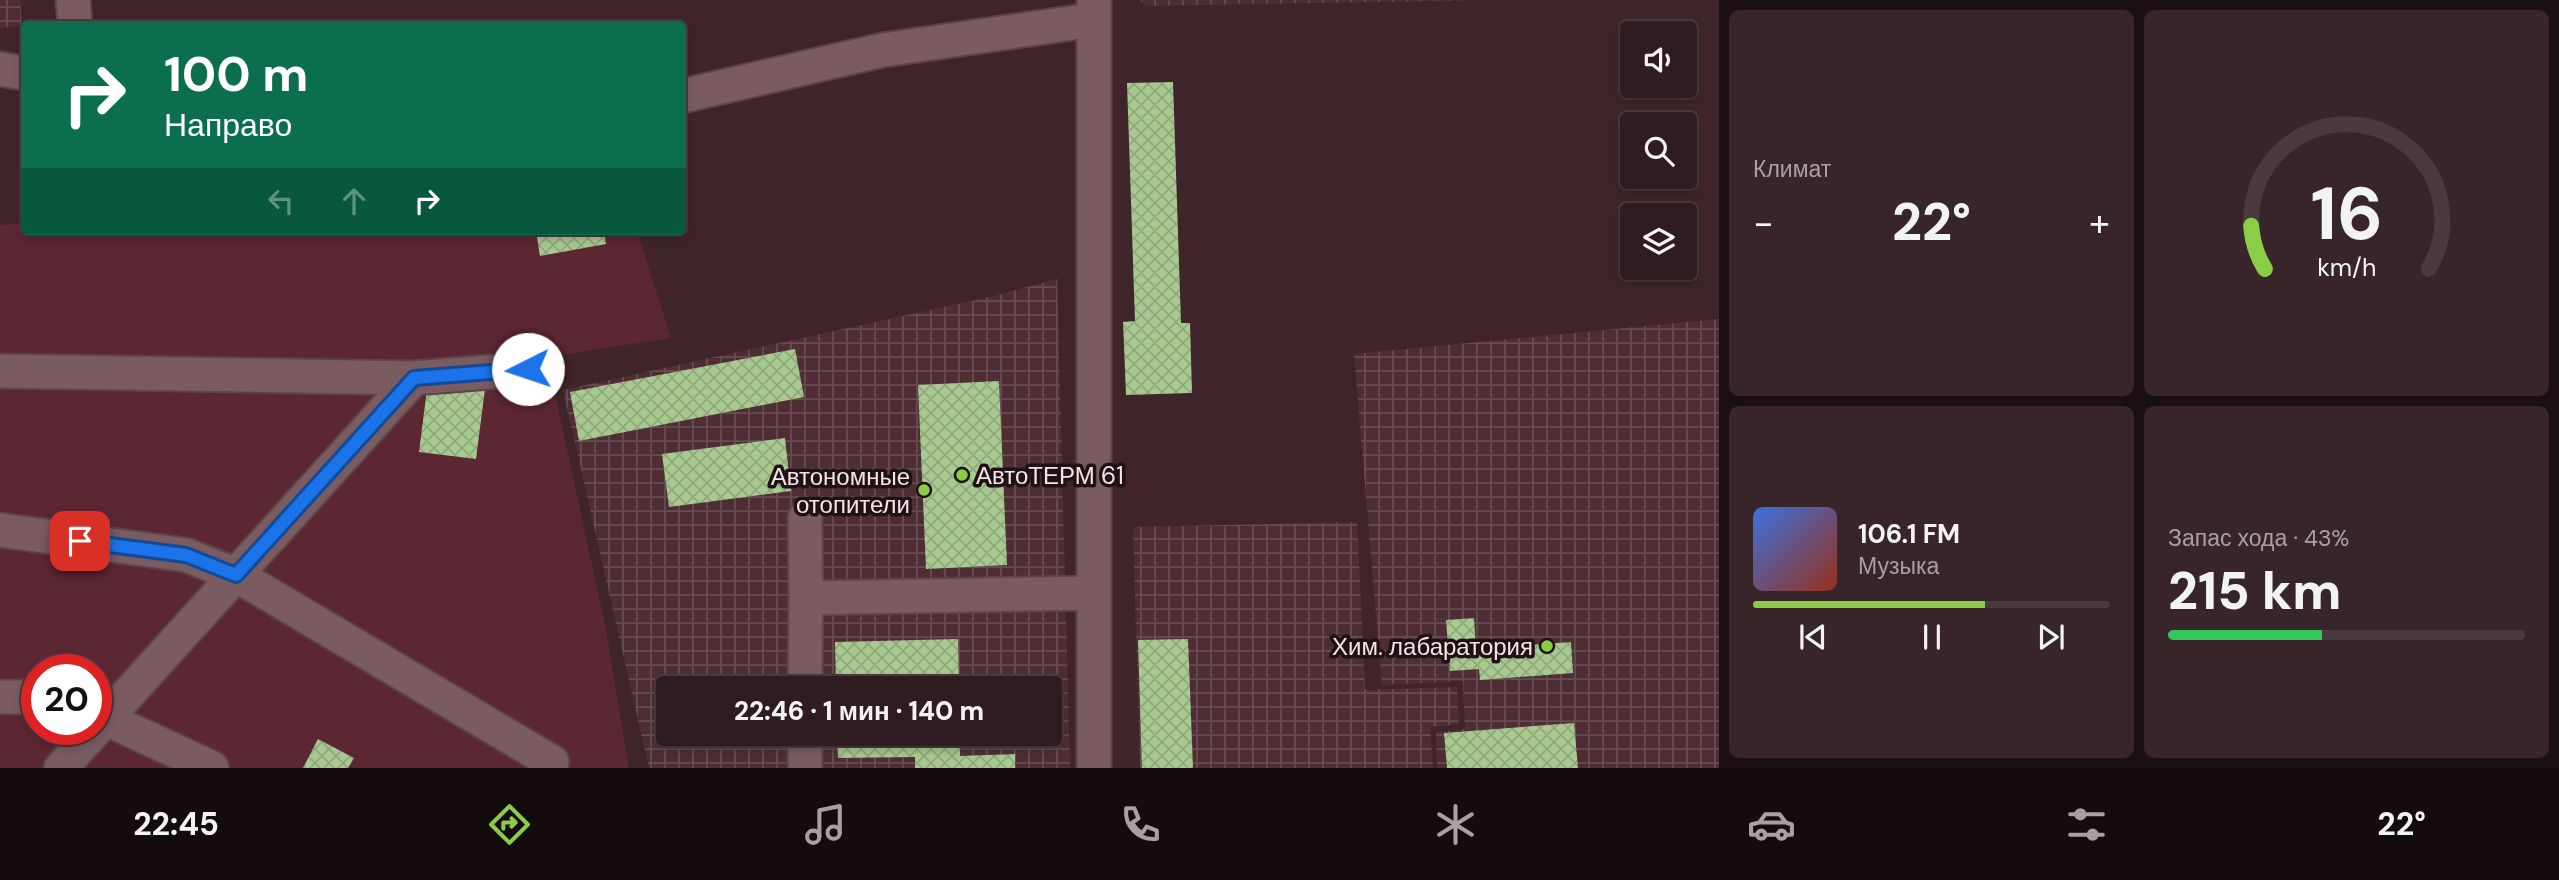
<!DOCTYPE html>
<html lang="ru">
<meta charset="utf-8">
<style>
body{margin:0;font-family:"DM Sans",sans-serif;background:#372529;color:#f1f3f6;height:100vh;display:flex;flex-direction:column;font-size:26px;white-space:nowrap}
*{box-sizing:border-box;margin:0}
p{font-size:23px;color:#a7a1a5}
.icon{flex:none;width:38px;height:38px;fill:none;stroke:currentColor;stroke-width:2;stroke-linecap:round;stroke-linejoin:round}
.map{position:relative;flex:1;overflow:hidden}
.drawer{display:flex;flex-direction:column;gap:10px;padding:10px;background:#1a0f12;width:840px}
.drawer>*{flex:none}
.hud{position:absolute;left:21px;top:21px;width:665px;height:214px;border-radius:7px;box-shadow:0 4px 10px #0003,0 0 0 2px #4a3a3e;background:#0b6e4f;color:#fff;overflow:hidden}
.controls{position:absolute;left:1620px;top:21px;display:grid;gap:14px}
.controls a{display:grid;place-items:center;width:77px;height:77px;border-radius:7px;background:#2f1c20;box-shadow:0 4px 10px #0003,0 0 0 2px #4a3a3e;font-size:35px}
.speed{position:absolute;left:21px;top:654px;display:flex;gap:14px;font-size:35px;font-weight:700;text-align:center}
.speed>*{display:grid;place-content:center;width:91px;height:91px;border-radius:50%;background:#2f1c20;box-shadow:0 4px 10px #0003,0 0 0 2px #4a3a3e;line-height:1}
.speed .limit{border:10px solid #d22;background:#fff;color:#111}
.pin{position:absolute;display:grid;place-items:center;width:60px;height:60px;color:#fff;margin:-30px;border-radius:14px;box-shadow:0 4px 10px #0006}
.me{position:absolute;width:77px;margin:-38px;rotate:266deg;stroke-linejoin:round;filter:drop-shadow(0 0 5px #0008)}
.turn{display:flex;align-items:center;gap:24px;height:147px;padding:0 28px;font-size:32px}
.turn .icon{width:91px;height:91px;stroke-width:2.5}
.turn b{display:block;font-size:49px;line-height:60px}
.lanes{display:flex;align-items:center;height:66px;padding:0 28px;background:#0003;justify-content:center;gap:35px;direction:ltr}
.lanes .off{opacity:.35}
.big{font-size:52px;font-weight:800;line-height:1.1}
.drawer .tile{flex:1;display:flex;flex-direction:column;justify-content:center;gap:10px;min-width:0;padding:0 24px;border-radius:10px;background:#372529}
.drawer .dial{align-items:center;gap:0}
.dial svg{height:182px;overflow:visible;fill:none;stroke:#4a3a3e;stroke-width:7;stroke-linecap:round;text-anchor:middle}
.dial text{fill:#f1f3f6;stroke:none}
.song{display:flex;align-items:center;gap:21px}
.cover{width:84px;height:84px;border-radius:10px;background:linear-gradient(135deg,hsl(220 70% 55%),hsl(10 70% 35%))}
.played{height:7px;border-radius:4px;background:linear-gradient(90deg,#8ace47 65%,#4a3a3e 65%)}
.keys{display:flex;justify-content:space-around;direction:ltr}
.heat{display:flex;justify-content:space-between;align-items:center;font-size:38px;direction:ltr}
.charge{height:10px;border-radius:5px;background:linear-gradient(90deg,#34c759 43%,#4a3a3e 0)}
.drawer .tiles{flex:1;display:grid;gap:10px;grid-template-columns:repeat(2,1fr)}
.trip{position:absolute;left:656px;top:676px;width:406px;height:70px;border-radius:7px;background:#2f1c20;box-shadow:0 4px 10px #0003,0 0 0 2px #4a3a3e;font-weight:800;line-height:70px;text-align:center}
.dock{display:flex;height:112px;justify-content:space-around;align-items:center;background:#130b0d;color:#a7a1a5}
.dock .icon{width:49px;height:49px}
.dock .current{color:#8ace47}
.dock b{font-size:32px;color:#f1f3f6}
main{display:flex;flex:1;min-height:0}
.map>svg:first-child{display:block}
</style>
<main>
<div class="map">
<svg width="1719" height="768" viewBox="0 0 1719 768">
<defs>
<pattern id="industrial-grid" width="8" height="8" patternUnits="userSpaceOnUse" patternTransform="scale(1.75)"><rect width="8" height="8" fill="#4e2e34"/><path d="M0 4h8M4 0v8" fill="none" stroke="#684c51"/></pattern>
<pattern id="building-cross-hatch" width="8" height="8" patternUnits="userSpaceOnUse" patternTransform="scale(1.75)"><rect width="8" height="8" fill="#a8c98f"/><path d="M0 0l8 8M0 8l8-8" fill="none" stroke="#90a87c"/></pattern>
</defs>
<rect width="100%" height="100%" fill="#3f252a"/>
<path fill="url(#industrial-grid)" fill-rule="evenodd" d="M0,0h20l2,26 -22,2z
M1140,0h348l-343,6z
M1057,279l13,489h-421l-86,-378 427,-93zM668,688h382v45h-382z
M1719,319v449h-282l-1,-36 29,-3 -2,-48 -81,4 -28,-331z
M1357,522l8,168 92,-3 2,37 -29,3 3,41h-293l-7,-241z"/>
<path fill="#5d2633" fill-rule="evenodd" d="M24,223v8h613l34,107 -124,19 59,272 23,139h-629v-543zM37,670h59v60h-59z"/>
<path fill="url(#building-cross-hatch)" d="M1173,82l8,241h9l2,70 -66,2 -3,-73 12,-1 -8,-238z
M536,231h68l2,13 -66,12z
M795,349l9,48 -225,44 -9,-49z
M428,381l57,8 -9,70 -57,-7z
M999,381l8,184 -81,4 -8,-184z
M785,438l6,53 -122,16 -7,-53z
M1474,618l2,31 95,-7 2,31 -93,7 -1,-11 -29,2 -4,-51z
M958,639l1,49h-123l-1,-46z
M1188,639l5,129h-51l-4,-128z
M1574,723l4,45h-131l-3,-35z
M837,733h123v23l55,-2v14h-100v-11l-77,1z
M318,739l36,19 -6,10h-45z"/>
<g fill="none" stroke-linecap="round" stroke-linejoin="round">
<g stroke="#5b454a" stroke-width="37">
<path id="minor" d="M73,0l2,24
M1094,0v768
M0,69l24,4
M682,96l201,-46 210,-30
M0,371l414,7 114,-9
M805,518l1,80
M0,530l186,25 50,20 316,187
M805,688l1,-90 286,-5
M0,697h37
M96,714l116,54
M61,768l353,-390
M805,768v-35"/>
</g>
<use href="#minor" stroke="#795b60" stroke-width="33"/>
</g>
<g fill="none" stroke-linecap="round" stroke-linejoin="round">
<g stroke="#114b97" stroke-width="18">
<path id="route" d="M80,541l106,14 50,20 178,-197 114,-9"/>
</g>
<use href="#route" stroke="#1a73e8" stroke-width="12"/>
</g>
<g fill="#8ace47" stroke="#1e1214" stroke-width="2.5">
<circle cx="962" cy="475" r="7"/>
<circle cx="924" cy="490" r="7"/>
<circle cx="1547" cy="646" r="7"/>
</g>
<g text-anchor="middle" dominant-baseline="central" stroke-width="7" stroke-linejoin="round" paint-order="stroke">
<g font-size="24" fill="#f5e3e6" stroke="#1e1214" text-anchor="end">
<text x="976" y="475" text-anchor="start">АвтоТЕРМ 61</text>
<text x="910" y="476">Автономные<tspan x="910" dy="28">отопители</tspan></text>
<text x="1533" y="646">Хим. лабаратория</text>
</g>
</g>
</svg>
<div class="controls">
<a><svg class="icon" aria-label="sound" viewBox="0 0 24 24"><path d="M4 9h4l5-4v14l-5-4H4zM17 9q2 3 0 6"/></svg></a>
<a><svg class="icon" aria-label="search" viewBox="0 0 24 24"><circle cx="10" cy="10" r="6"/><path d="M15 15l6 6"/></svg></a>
<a><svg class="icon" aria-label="layers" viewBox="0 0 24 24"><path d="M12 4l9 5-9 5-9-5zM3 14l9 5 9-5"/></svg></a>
</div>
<div class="speed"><div class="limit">20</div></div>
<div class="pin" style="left:80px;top:541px;background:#d93025"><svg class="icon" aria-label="arrive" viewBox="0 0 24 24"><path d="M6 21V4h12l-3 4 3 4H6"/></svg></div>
<svg class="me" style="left:528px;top:369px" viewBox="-20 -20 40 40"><circle r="19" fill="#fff"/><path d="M0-13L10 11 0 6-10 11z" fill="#1a73e8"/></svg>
<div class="trip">22:46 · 1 мин · 140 m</div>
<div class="hud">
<div class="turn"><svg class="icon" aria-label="right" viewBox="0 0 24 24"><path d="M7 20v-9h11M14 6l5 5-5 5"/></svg><div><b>100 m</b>Направо</div></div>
<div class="lanes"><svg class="icon off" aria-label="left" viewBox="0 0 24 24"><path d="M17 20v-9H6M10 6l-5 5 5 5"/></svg><svg class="icon off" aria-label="ahead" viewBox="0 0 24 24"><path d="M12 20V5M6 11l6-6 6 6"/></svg><svg class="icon" aria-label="right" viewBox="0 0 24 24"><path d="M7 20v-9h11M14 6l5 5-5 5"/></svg></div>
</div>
</div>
<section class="drawer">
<div class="tiles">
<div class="tile"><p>Климат</p>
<div class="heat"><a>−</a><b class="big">22°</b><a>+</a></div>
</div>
<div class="tile dial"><svg viewBox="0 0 100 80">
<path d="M14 69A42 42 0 1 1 86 69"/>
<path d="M14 69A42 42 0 0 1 8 50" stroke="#8ace47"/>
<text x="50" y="56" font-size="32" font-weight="700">16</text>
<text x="50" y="72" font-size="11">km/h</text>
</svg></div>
<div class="tile">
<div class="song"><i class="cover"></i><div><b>106.1 FM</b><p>Музыка</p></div></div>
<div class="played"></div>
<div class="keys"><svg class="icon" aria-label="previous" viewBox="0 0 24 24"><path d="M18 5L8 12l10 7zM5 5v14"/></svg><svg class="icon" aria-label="pause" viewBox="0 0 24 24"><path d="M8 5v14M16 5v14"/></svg><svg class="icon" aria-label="next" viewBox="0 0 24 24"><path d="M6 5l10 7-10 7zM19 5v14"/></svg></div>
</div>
<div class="tile"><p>Запас хода · 43%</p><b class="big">215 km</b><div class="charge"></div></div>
</div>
</section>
</main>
<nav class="dock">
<b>22:45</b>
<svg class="icon current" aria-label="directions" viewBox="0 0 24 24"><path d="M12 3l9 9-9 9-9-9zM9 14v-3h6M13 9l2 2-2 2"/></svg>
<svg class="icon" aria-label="music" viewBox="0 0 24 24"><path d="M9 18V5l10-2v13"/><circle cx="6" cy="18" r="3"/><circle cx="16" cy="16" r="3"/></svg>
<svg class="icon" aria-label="phone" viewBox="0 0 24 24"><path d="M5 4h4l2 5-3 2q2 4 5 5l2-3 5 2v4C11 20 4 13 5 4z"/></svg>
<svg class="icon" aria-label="climate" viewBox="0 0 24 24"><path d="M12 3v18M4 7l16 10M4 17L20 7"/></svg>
<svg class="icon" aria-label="car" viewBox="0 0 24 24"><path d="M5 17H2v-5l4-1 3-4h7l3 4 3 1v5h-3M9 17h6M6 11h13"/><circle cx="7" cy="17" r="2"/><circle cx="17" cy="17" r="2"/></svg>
<svg class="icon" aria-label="filters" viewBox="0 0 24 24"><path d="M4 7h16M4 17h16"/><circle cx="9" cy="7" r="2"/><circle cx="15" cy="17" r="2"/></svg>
<b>22°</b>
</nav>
